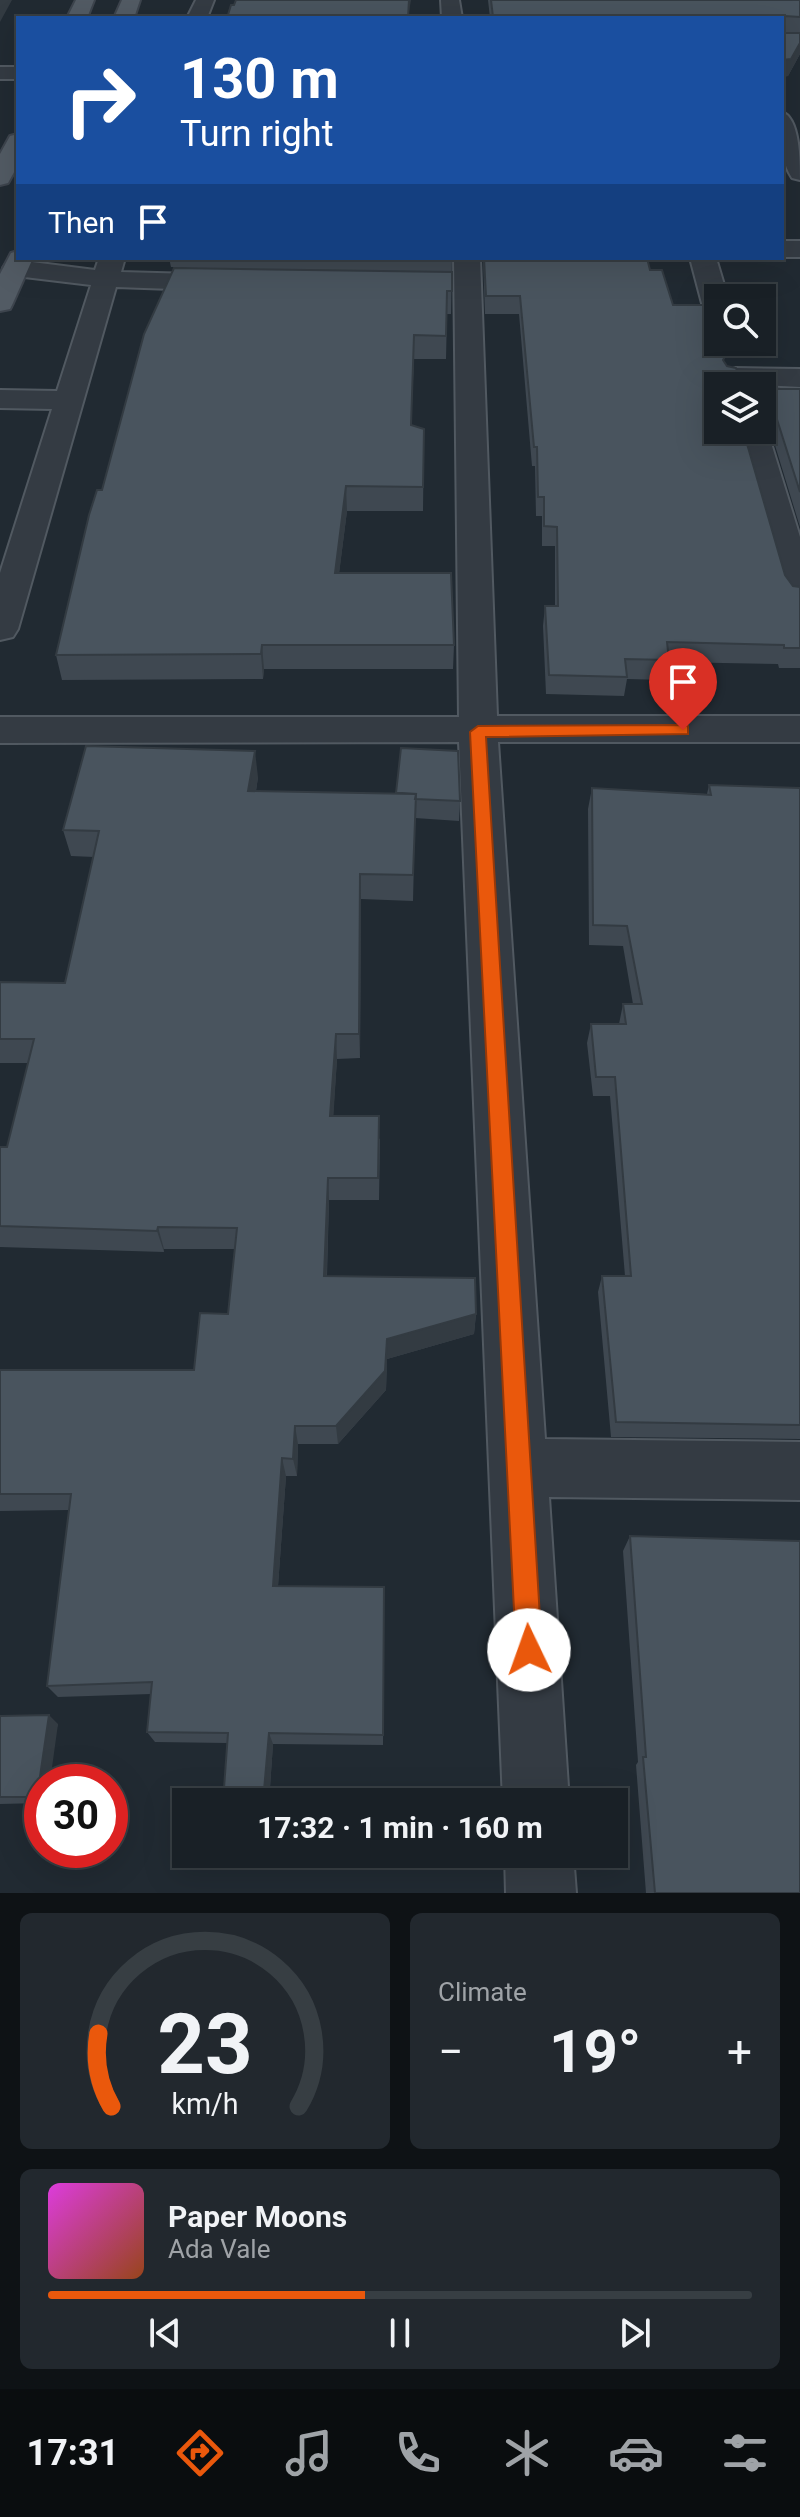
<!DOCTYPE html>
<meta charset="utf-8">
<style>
body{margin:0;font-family:Roboto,sans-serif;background:#22282e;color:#f1f3f6;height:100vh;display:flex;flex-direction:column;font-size:30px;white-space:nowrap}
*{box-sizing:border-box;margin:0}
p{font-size:26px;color:#9fa3a7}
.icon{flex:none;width:44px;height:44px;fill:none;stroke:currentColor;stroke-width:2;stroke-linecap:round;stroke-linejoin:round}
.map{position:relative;height:1893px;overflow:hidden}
.sheet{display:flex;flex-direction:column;gap:20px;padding:20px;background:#0e1215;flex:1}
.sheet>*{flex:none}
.guide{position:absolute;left:16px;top:16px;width:768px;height:244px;border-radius:0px;box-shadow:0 8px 32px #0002,0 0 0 2px #373e43;background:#1a4fa0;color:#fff;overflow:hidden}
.controls{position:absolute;left:704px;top:284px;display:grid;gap:16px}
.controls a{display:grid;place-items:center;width:72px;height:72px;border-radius:0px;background:#192026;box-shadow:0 8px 32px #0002,0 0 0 2px #373e43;font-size:40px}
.speed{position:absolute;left:24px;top:1764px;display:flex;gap:16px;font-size:40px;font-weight:700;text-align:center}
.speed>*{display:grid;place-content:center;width:104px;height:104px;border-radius:50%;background:#192026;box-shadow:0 8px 32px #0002,0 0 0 2px #373e43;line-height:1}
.speed .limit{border:12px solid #d22;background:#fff;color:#111}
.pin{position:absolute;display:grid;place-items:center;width:68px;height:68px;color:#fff;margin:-82px -34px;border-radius:50% 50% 50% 0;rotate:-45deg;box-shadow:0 0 8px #0007}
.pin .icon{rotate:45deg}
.me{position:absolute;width:88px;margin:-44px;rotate:357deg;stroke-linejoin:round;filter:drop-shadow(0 0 6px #0008)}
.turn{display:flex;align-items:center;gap:28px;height:168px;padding:0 32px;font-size:36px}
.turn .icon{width:104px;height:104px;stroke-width:2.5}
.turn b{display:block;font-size:56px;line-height:68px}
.then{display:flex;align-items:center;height:76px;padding:0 32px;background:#0003;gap:16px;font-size:30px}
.big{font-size:60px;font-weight:700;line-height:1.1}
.sheet .tile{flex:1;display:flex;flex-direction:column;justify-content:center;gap:12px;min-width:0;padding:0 28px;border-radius:12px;background:#22282e}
.sheet .dial{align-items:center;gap:0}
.dial svg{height:208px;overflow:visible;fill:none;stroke:#373e43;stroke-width:7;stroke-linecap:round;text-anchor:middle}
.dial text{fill:#f1f3f6;stroke:none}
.song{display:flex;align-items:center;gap:24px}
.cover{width:96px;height:96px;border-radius:12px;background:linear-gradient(135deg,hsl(300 70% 55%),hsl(20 70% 35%))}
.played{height:8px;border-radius:4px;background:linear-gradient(90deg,#ea580c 45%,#373e43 45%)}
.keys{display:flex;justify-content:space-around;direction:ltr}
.heat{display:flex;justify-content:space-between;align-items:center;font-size:44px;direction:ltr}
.sheet .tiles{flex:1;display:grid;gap:20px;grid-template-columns:1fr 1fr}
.tile:last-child{grid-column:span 2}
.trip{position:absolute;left:172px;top:1788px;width:456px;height:80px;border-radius:0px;background:#192026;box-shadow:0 8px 32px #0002,0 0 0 2px #373e43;font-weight:700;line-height:80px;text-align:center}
.menu{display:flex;height:128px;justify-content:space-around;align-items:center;background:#0a0d0f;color:#9fa3a7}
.menu .icon{width:56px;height:56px}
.menu .selected{color:#ea580c}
.menu b{font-size:36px;color:#f1f3f6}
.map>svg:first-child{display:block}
</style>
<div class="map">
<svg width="800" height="1893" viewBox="0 0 800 1893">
<rect width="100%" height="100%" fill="#212a32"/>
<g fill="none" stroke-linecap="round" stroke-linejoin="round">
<g stroke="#515961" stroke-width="4">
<path id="minor" d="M196,0h18l-7,18h-20z
M441,0h18l3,18h-20z
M0,67h18v12h-18z
M782,112c18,6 18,49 18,68l-8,-2c-13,-20 -10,-43 -10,-66z
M782,241h18v16h-18z
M99,258h26l-4,14 108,3 9,2 4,6 -4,6 -9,2 -113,-4 -98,342 -5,8 -13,3v-67l52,-164 -52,-1v-18l57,1 34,-106 -75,-9 -9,-2 -4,-6 4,-6 9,-2 79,10z
M454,258h26l17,458h303v26h-302l47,697 255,3v58l-251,-3 20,305h-66l-44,-1060 -459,1v-26h459z
M690,258h26l12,40h-10v21l-10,-2 -4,-6z
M736,368l64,1v18l-74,-4 -4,-6 4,-6z
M762,423l5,7 33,107v68l-12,-3 -5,-8 -46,-164h25z
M505,1854h68l3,39h-70z"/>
</g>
<g stroke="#3d444d" stroke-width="4">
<path id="major" d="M76,0h18l-7,18h-20z
M122,0h18l-6,18h-20z
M18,134v31l-10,18 -8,2v-31l10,-18z
M18,251v7h15l-20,45 -3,6 -10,2v-37l11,-21z"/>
</g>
<use href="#minor" fill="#343b43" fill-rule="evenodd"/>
<use href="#major" fill="#525b64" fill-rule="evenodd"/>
</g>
<path fill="#3f4851" d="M488,0h312v54l-12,22 -6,1v-59h-292z
M169,258h283l-1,56h-4l-1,45h-32l-3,67 13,3 -1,82h-76l-8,62 115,72 -1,24h-189l-1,10 -201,1 -6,-25 46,-165 90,-222 -21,-1z
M483,258h164l3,12 23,35 45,81 67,189 8,11 7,1v81h-21l-1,-4 -109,-2 -4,18 -38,-1 -3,17 -78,-2 -3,-68 2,-20h10v-60h-13v-30h-6l-1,-50h-3l-13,-152h-34z
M762,389h38v138l-30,-98 -8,-8z
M258,777l-2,14 204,10 -1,20 -44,-3 -2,83 -52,-2 -1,159 -23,1 -4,57 47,23 -1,61h-50l-2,76 149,38 -2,20 -87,25 -1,31 -48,54h-40l-1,32h-11l-8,110 106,15 -1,144 -110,-1 -4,58h-46l4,-59 -72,-1 -8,-10 4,-38 -93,3 -11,-11 22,-176 -69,1v-141h194l34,-56 7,-65h-71v3l-164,-5v-100h7l21,-84h-28v-81l65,1 29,-126 -23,-1 -8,-26z
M709,785l91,3v651l-189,-2 -13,-145 4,-16h23l-15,-180h-17l-6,-53 4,-19h28l4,-20h10l-10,-58 -34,-1 -1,-136 4,-21 115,6z
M630,1536l170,357h-154l-10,-128 2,-3 -15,-211z
M0,1716l58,8 -16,58v21l-42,1z"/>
<path fill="#333b42" d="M0,0h12l-12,22z
M409,0h2l-3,18h-1z
M800,43v11l-12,22 -6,1v-17z
M346,486l1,25 -11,87 -1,-25z
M262,645l2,24 -1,10 -2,-25z
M255,751l3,26 -6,40 -4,-26z
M360,874l1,25 -1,159 -1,-24z
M336,1034l1,25 -5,80 -2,-23z
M328,1178l1,22 -3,97 -2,-21z
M158,1227l6,22v3l-7,-21z
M476,1314l-2,20 -87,25 -1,31 -48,54 -2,-18 51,-87z
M295,1426l3,18 -1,32 -4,-17z
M282,1458l4,18 -9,124 -4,-14z
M49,1715l9,9 -8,58h-8v18l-5,-3z
M269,1733l4,11 -4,58h-6z"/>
<path fill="#49545e" stroke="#333b42" stroke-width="2" d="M236,0h173l-1,18h-181l4,-13h3z
M491,0h309v17l-15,-1 -3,3 1,14h17v10l-9,16 -9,1v-42l-289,-1z
M484,258h163l3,12h12l11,35h39l6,16v21h8l3,8 -6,10 4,6 9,2 6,18h-24v44h25l42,145 8,11 7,1v61h-16v-3l-117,-3 2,18 -44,-1 2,18 -78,-2 -4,-69h13l-1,-79 -13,-1v-29h-6l-1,-50h-3l-14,-151h-34z
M174,268l278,4v19h-5l-1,45 -32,-1 -3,90 13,4 -1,58 -77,-1 -11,87h116l3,72h-192l-1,9 -205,1 33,-140 8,-25h5l42,-156z
M762,389h38v103l-26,-82 -7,-9 -4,7h-1z
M86,746l169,5 -7,40 168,3 -3,81 -53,-1 -1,160h-23l-6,82h49l-1,62h-50l-4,98 151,2 1,36 -89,25 -2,32 -49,55h-41l-2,33 -11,-1 -9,128 111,1 -1,148 -114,-2 -6,69h-40l5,-69 -81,-1 5,-50 -105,4 24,-192h-71v-124h194l6,-57 28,1 9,-86 -79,-1 -1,4 -157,-5v-79h7l27,-108h-34v-57l65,1 34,-152 -36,-1z
M401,748l57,3 2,50 -45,-2 1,-5 -20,-1z
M709,785l91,3v637l-184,-3 -14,-146h29l-16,-199h-19l-5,-53h35l-3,-20h19l-15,-78 -34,-1 -1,-137 119,7z
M630,1536l170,5v352h-145l-12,-136h3z
M49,1715l-12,82h-37v-81z"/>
<path fill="#ea580c" stroke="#983908" stroke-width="2" d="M683,725l5,1v8l-202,3 56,913 -4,9 -9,4 -9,-4 -4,-9 -46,-918 8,-6z"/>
</svg>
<div class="controls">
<a><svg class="icon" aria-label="search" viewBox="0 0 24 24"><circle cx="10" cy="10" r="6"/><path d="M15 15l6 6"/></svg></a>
<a><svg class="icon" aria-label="layers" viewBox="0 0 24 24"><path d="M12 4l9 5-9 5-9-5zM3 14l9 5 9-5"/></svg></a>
</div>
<div class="speed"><div class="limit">30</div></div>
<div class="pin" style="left:683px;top:730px;background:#d93025"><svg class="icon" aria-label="arrive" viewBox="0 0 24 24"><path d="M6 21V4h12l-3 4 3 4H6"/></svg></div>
<svg class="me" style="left:529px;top:1650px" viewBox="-20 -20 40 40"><circle r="19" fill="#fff"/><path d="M0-13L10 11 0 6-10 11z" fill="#ea580c"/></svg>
<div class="trip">17:32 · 1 min · 160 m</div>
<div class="guide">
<div class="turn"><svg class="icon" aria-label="right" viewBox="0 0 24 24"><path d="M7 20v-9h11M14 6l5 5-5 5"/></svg><div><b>130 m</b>Turn right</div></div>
<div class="then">Then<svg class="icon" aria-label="arrive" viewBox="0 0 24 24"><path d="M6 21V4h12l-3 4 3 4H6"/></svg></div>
</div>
</div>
<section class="sheet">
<div class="tiles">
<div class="tile dial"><svg viewBox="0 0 100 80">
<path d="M14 69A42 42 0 1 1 86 69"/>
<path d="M14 69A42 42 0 0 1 9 41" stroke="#ea580c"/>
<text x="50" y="56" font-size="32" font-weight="700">23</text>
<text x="50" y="72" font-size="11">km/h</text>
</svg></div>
<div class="tile"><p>Climate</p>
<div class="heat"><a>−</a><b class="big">19°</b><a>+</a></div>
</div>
<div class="tile">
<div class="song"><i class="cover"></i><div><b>Paper Moons</b><p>Ada Vale</p></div></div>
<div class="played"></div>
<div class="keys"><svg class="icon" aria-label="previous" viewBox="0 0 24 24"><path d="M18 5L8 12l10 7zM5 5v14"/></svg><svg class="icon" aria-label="pause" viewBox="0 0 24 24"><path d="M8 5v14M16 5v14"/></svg><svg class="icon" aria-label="next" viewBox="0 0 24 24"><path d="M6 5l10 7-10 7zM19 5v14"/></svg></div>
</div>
</div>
</section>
<nav class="menu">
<b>17:31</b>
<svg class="icon selected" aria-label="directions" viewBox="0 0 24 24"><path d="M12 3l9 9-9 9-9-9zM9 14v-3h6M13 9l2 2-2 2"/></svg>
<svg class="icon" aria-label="music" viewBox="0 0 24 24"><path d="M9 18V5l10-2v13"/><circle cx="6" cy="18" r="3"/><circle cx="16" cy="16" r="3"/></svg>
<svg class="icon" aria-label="phone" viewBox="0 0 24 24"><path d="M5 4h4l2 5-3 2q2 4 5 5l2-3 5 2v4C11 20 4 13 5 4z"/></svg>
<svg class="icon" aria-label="climate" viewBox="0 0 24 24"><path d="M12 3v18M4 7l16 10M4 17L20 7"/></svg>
<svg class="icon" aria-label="car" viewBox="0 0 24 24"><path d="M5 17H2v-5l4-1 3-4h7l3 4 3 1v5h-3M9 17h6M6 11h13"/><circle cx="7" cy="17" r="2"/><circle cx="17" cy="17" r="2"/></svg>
<svg class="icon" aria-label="filters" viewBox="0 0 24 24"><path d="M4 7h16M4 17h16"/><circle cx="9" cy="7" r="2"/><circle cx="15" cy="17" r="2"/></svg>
</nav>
